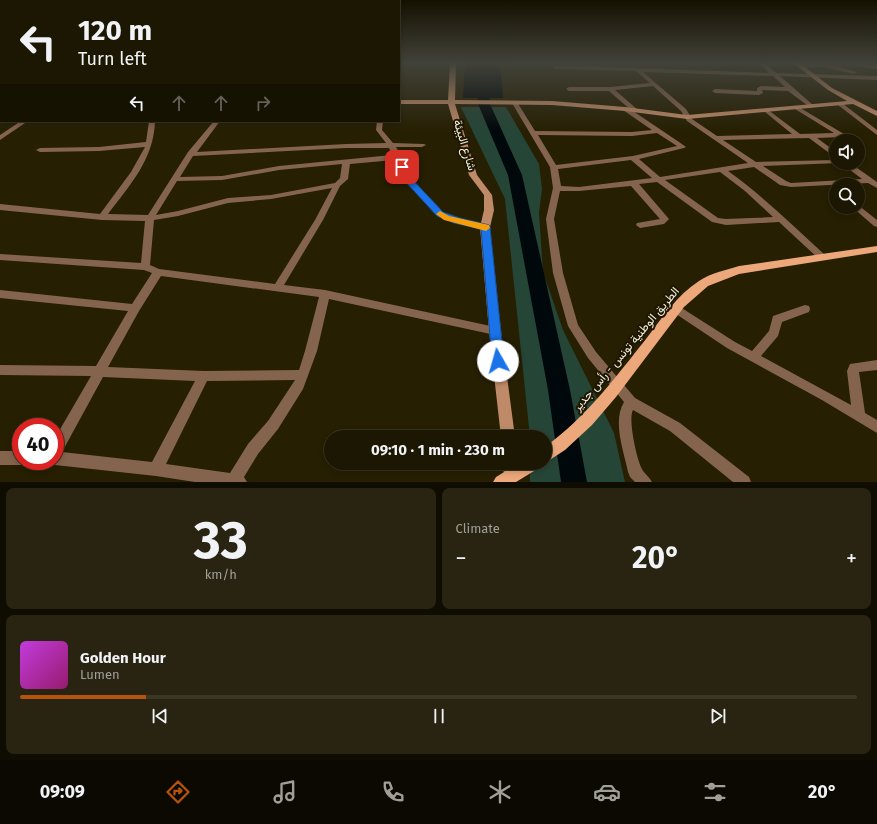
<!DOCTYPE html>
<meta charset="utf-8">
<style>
body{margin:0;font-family:"Fira Sans",Vazirmatn,sans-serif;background:#292411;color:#f1f3f6;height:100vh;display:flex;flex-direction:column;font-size:15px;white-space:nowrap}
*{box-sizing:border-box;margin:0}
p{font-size:13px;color:#a09f99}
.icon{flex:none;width:22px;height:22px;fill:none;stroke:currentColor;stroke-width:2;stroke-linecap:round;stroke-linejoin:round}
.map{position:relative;height:482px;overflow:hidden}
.side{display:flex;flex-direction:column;gap:6px;padding:6px;background:#0f0d01;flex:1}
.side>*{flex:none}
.banner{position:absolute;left:0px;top:0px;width:400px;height:122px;box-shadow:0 2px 6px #0003,0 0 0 1px #3a3624;background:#1c1702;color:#f1f3f6;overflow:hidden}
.fabs{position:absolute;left:829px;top:134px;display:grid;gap:8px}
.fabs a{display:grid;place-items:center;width:36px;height:36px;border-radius:50%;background:#1c1702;box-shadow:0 2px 6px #0003,0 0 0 1px #3a3624;font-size:20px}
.speed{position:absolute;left:12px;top:418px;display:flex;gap:8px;font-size:20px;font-weight:700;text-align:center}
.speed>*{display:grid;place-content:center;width:52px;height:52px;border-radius:50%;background:#1c1702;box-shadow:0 2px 6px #0003,0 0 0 1px #3a3624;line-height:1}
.speed .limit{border:6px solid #d22;background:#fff;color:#111}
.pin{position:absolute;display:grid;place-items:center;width:34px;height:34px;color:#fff;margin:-17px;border-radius:8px;box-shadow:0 2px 6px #0006}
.me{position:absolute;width:44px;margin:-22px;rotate:353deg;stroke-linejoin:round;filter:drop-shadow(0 0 3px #0008)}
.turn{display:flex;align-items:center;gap:14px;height:84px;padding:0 12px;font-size:18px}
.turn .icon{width:52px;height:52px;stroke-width:2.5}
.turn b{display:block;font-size:28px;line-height:34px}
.lanes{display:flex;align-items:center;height:38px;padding:0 12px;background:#0003;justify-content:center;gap:20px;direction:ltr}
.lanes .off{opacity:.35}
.big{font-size:30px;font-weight:700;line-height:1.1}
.side .tile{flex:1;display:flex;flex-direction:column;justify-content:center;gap:6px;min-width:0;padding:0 14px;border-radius:8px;background:#292411}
.side .dial{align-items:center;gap:0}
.dial b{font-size:52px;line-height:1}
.song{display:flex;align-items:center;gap:12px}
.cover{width:48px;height:48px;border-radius:6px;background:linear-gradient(135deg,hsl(290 70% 55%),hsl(320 70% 35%))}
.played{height:4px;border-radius:2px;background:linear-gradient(90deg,#b45309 15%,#3a3624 15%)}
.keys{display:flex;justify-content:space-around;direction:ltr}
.heat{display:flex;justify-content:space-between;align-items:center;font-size:22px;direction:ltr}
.side .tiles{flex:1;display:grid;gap:6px;grid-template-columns:1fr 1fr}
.tile:last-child{grid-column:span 2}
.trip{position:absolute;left:324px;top:430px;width:228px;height:40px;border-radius:20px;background:#1c1702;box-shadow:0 2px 6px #0003,0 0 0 1px #3a3624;font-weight:700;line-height:40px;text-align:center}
.dock{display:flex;height:64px;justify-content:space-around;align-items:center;background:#0b0901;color:#a09f99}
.dock .icon{width:28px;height:28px}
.dock .selected{color:#b45309}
.dock b{font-size:18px;color:#f1f3f6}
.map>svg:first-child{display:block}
</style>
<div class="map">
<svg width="877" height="482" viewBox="0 0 877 482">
<rect width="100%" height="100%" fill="#261f02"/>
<path fill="#254537" d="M461,107h45l33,57 3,25 -3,24 4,59 20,58 51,103 11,49h-95v-19h15v-26h-15l-25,-238z"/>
<path fill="#00080b" d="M465,63h35l3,35h-40z"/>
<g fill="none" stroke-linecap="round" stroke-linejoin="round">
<path fill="#00080b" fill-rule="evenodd" d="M476,63h10l4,41 32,71 48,215 17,92h-26l-13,-92 -40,-215 -30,-71z"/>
<path fill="#85644e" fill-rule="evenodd" d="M759,63h6l11,10 101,3v4l-97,-4 33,29 1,1 -3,2 -23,-17 -26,-1 1,3 -4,2 -44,-2 -3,-2 3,-2 42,2v-3l4,-2 24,1 -12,-11 -130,-4 43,37 6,10 25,17 75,-2 -27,-22v-2l2,-1 33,25 34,-1 -39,-24v-2l2,-1 57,34 1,1h-8l-6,-4 -24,1 19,14v6l-27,-20 -86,2 33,22 80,-2v3h3l-76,3 23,15 5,2 71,-4 -21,-16h9l27,19v6l-9,-5 -77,4 -11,-2 -26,-18 -26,4c35,25 65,55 97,84l2,2 -2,2h-6l-40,-37 -53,3 -14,-3 -55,-40 -18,2 30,35 -5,5 -24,4 -4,-3 1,-2 23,-4 -29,-33 -52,5h-19l-6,28 9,54 15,52 18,27 39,46 45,25 69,54 2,5h-18l-63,-51 -37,-21c-5,9 3,46 8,57 2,6 8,9 11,15h-17l-5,-5 -2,-5c-4,-21 -16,-50 -4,-70l-36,-44 -20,-32 -15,-53 -7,-54 7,-31 -3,-21 -38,-64 5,-1 18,29 97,1 20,-2 -29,-20 -1,-1 3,-2 7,4 -23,-20h-40l-3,-2 3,-2h41l40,-4 -14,-12 -80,-2 -3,-2 3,-2 213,8zM653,86l28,25 6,10 61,42 -88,14 -21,-18 45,-11 2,-1 -7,-5 -46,-31 5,-1 -23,-20zM657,133l20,13 -44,10 -77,9 -18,-30 94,1zM631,160l21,18 -73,9 -18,-1 -3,-17zM720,172l25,19 28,26 -47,2 -8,-1 -53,-38z
M795,63h29l33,9 -3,2 -30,-7 -27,-1 -2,-1z
M845,63l32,2v4l-29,-4z
M838,103h4l35,27v5l-39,-30z
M21,121h7l-28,19v-5z
M149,121h6c-1,38 -25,64 -47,93l40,1 40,-63 26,-31h6l-23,31 149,-8 40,-1 -10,-13 1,-9h6l-1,9 11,13 31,1 2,1 -4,2h-26l6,10 -1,1 8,18 34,36 16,7 29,6 1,2 -1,2 -3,1 -31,-7 -17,-7 -34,-37 -9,-19 -44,4 -2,15 -8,7 -17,34 -39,65 41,5 170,37 4,1 1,3 -1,3 -4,1 -166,-36 -12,52 -14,38 -25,40 -20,25 -14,23 3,5h-52l-39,-6 -101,-11 -5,-2v-2h5v-23l36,-62 -91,-1v-10l96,1 32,-55 -128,-13v-8l132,14 20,-31 -8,-3 -144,-10v-6l141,9 4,-42 -43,-1 -102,-10v-6l100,10 31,-42 14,-25 -46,4 -59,1 -4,-2 4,-2 59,-1 47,-5zM346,148h43l3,7 -113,11 -57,10 -42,1 13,-21zM342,164l-2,14 -5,5 -64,12 -43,3 -50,13 -22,4 21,-34 45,-1 57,-10zM332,188l-17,32 -40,64 -116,-15 -9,-4 4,-45 24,-4 50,-13 43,-4zM161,276l158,21 -14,54 -6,19 -95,1 -96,-4 31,-56zM103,377l92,4 -43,81 -90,-10zM295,380l-27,41 -20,23 -18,29 -64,-9 41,-83z
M858,205l19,15v7l-3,-1 -22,-19h6z
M677,305l58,37 17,9 17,-20 4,-15 32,-11 4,1 1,3 -1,3 -27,10 -4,14 -17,20 90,49 -4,-34 3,-7 27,-4v10l-18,2 6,41 12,7v13l-55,-33 -95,-52 -54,-36 -1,-3 1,-3z
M0,451h21v10h5l-5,4h-21z"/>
<path fill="#bf8a68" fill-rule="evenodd" d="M450,63h6l-1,37 97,1 73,6 62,8 160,-14 -19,-11 -35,-27h7l32,25 45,23v5l-24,-12 -166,15 -62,-8 -73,-6 -97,-1 22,71 15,20 2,15 -4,17 11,104 14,106h-14l-12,-106 -9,-104 4,-17v-15l-15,-20 -21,-71h-49v-4h49z
M0,108h1v4h-1z
M503,463h16l1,13 -3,5h-10l-3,-5z"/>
<path fill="#eca87b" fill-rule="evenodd" d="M877,246v6l-138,22 -31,12 -24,21 -68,90 -24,28 -27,25 -20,13h-1l1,-16c41,-30 70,-69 101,-108 16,-21 31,-44 53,-58 12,-8 27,-11 40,-15z
M519,463h23l-3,5 -23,14h-23l3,-5z"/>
</g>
<linearGradient id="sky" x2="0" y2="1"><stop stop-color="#151101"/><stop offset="0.48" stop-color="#414239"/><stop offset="1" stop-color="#414239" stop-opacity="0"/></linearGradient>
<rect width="877" height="131" fill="url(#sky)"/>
<path fill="#1a73e8" stroke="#114b97" d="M402,165l4,2 4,10 33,35 17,6 29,7 1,2 14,134 -2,4 -4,1 -4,-1 -2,-4 -11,-132 -27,-6 -17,-7 -34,-37 -5,-12z"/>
<path fill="#f59e0b" d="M440,211l9,5 40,9 1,3 -4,3 -42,-11 -8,-6z"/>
<g text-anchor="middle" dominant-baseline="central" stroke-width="4" stroke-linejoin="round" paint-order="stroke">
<g font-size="12" fill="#f2eedd" stroke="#1d1600">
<text transform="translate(465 145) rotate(73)">شارع البيئة</text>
<text transform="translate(626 349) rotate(-50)">الطريق الوطنية تونس - رأس جدير</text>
</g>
</g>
</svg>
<div class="fabs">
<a><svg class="icon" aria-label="sound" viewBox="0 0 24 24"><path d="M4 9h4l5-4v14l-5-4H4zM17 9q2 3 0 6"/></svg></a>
<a><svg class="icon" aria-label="search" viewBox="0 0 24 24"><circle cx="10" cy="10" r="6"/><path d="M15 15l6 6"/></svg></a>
</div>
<div class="speed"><div class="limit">40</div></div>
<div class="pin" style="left:402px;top:167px;background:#d93025"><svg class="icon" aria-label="arrive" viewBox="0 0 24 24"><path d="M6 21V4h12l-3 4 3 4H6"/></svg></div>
<svg class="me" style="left:498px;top:361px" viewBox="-20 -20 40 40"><circle r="19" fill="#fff"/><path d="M0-13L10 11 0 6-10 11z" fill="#1a73e8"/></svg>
<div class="trip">09:10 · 1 min · 230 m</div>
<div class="banner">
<div class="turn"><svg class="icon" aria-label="left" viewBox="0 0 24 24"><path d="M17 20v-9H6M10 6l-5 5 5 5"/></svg><div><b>120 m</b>Turn left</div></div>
<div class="lanes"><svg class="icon" aria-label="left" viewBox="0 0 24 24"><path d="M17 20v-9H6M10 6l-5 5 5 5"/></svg><svg class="icon off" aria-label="ahead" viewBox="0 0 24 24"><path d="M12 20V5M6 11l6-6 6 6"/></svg><svg class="icon off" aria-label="ahead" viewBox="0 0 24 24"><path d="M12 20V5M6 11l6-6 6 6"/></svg><svg class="icon off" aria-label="right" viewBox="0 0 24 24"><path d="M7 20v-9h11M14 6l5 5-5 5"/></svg></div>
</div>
</div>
<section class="side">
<div class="tiles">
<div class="tile dial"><b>33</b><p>km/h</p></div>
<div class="tile"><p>Climate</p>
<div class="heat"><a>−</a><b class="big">20°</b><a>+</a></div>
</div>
<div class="tile">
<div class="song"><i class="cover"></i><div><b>Golden Hour</b><p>Lumen</p></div></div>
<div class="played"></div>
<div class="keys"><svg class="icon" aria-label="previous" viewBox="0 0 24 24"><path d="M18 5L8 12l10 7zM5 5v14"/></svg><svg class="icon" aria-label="pause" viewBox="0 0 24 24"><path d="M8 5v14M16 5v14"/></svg><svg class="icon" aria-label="next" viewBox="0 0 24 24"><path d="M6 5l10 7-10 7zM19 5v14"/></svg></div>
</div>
</div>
</section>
<nav class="dock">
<b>09:09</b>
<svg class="icon selected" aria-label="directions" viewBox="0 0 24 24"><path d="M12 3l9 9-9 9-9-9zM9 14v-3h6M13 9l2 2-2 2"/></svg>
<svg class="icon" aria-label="music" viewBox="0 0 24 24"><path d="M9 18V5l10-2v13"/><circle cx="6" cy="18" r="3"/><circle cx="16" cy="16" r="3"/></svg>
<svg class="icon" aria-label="phone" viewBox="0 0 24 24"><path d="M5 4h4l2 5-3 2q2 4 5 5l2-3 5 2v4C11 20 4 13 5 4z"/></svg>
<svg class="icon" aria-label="climate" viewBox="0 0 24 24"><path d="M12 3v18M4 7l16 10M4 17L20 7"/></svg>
<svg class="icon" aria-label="car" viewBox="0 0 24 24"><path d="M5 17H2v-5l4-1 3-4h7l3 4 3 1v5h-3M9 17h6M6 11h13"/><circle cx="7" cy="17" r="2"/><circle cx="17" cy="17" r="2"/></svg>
<svg class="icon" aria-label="filters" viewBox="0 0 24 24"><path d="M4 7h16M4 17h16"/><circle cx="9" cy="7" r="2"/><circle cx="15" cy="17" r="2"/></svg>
<b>20°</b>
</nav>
